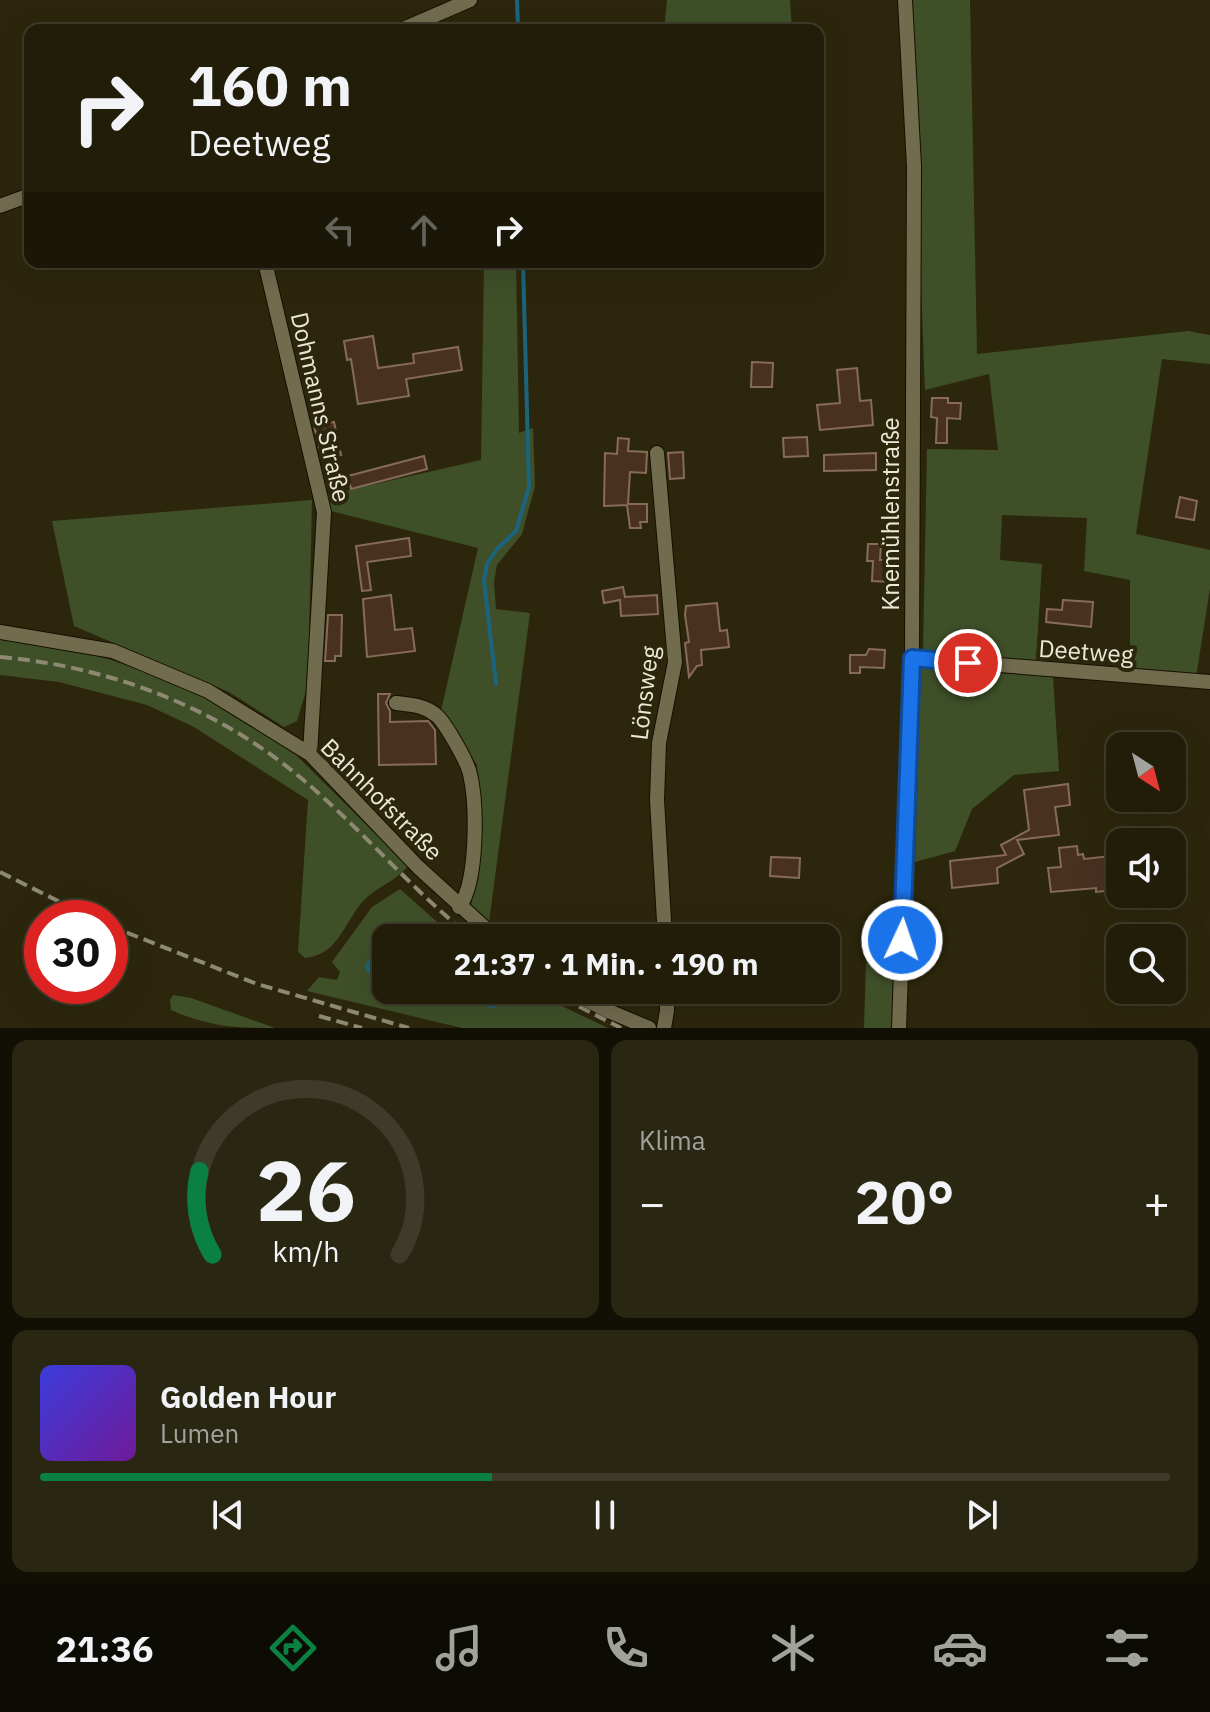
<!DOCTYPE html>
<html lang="de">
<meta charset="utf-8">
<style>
body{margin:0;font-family:"IBM Plex Sans",sans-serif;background:#292612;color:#f1f3f6;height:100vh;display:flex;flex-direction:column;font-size:30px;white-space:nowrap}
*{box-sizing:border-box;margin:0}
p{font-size:26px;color:#a2a29c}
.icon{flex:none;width:44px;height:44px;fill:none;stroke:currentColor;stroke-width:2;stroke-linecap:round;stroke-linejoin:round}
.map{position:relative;height:1028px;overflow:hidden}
.panel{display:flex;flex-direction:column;gap:12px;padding:12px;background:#121005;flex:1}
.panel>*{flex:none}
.guide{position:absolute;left:24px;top:24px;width:800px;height:244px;border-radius:16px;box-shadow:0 8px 32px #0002,0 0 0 2px #3e3b2a;background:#211d09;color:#f1f3f6;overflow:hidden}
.needle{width:52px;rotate:144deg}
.controls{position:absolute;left:1106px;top:732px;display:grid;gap:16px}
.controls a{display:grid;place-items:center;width:80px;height:80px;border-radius:16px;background:#211d09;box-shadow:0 8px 32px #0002,0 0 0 2px #3e3b2a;font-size:40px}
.speed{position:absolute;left:24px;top:900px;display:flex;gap:16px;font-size:40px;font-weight:700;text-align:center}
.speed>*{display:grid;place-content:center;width:104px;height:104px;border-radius:50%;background:#211d09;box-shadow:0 8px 32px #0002,0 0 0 2px #3e3b2a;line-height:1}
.speed .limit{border:12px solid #d22;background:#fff;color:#111}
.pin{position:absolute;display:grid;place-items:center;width:68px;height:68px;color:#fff;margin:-34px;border:4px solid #fff;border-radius:50%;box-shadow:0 2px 8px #0007}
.me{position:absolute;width:88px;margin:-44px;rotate:3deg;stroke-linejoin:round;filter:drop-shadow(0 0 6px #0008)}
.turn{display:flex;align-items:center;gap:28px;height:168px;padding:0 32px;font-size:36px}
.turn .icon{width:104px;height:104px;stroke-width:2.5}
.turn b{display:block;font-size:56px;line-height:68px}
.lanes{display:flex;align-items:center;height:76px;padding:0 32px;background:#0003;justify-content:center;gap:40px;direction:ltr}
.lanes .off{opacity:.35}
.big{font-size:60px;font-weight:700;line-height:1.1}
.panel .widget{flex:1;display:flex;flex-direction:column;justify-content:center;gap:12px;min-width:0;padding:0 28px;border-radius:16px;background:#292612}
.panel .dial{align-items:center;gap:0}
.dial svg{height:208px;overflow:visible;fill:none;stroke:#3e3b2a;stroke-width:7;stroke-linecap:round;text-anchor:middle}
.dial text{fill:#f1f3f6;stroke:none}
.song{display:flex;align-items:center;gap:24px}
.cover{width:96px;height:96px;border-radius:12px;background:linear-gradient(135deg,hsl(240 70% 55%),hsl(280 70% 35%))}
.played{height:8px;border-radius:4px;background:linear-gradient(90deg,#0b8043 40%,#3e3b2a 40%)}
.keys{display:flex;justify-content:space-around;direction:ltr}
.heat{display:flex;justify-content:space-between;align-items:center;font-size:44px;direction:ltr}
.panel .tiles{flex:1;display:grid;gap:12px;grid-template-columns:1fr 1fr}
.widget:last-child{grid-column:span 2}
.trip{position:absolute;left:372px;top:924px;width:468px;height:80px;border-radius:16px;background:#211d09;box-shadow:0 8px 32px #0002,0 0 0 2px #3e3b2a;font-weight:700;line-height:80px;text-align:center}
.tab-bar{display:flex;height:128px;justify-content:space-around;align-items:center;background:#0d0c04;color:#a2a29c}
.tab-bar .icon{width:56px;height:56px}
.tab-bar .selected{color:#0b8043}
.tab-bar b{font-size:36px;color:#f1f3f6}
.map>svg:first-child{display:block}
</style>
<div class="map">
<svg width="1210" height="1028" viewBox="0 0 1210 1028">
<rect width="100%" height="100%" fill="#2c270c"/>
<path fill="#3f5029" d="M667,0h123l2,30h-128z
M910,0h60l7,354 211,-23 22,4v29l-48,-5 -26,175 74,16v38l-14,89 -66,-6v-91l-46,-9 3,-53 -85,-3 -2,45 42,4 -6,97 -113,-10 4,-202 71,1 -9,-76 -64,16z
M484,262h32l3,171 14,-5 2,58 -13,48 -25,31 -3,17 2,27 34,4 -41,309 -18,-16 7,-40 2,-33 -3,-68 -36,-54 37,-163 -151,-38v-15l154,-35z
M312,500l-4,184 -11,37 -13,6 -55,-35 -155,-66 -22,-105z
M0,639l58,8 50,12 50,17 48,23 90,56 112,111c-13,16 -32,21 -45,35 -19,22 -25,54 -58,57l-7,-6 10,-152 -114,-73 -47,-22 -88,-23 -59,-7z
M921,667l132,10 6,94 -45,4 -42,34 -17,42 -40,11z
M400,889l55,49h-69v52h142l80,38h-146l-155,-37 12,-14 18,3 3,-8 -8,-10 40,-55z
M866,963l28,3 -2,62h-28z
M173,995l18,3 84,30c-41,0 -65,-1 -104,-18l-1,-10z"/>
<path fill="#1c647d" d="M399,925l31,8 8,5h-52v42l-19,-7 -2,-8 28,-37z
M425,990h80l2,6 -5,9 -9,3z"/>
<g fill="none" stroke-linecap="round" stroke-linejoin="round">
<path stroke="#1c647d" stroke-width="4" d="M517,0l1,30
M496,684l-12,-103 3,-17 10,-15 19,-18 13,-44 -6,-225"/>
</g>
<path fill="#493120" stroke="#866b59" stroke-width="2" d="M373,336l5,32 36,-5 -1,-9 45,-7 4,23 -56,9 3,17 -51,8 -7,-45 -4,1 -3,-19z
M752,362l21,1 -1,24h-21z
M857,368l3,33 11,-1 2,25 -53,5 -3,-25 23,-2 -3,-33z
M932,398h16v5h13l-1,16 -13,-1v25h-11l1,-25 -6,-1z
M334,422l7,33 -19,4 -8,-33z
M807,437l1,19 -24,1 -1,-19z
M618,438l11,1 -1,12 19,1 -1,21 -16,-1 -2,32h19v18h-7l1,6h-11l-3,-23 -23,1 1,-53 12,1z
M683,452l1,26 -14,1 -2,-26z
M876,453v17l-52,1v-16z
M424,456l3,13 -76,20 -3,-13z
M1180,497l17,4 -3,19 -18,-3z
M409,538l2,18 -44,6 4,28 -9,1 -6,-45z
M868,544h13l-1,16h11l-1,22 -18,-1 1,-20h-6z
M623,587l2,10 32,-2 1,19 -37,2 -1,-16 -16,3 -2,-12z
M391,595l4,35 17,-2 3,23 -48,6 -4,-58z
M1063,600l30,2 -2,25 -45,-5 1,-13 15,1z
M717,603l3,28 7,-1 2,17 -28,3 1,15 -5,1 -8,11 -4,-34 4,-1 -4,-27 1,-9z
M328,615h14l-1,41h-6v5h-10z
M869,649l16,1 -1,18 -24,-1v6h-10v-18h16z
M378,694h12l-4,9 4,8v11l38,-1 4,5 3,4 1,34 -57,1z
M1068,784l2,21 -15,2 4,28 -42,5 7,14 -27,14 1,15 -46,5 -2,-27 56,-6 -5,-10 28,-15 -5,-40z
M1077,846l1,9 5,-1 1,5 27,-3 4,34 -19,2v-4l-45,4 -3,-24 13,-1 -2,-19z
M771,857l29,1 -1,20 -29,-2z"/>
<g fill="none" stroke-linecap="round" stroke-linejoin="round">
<g stroke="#151000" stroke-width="16">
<path id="street" d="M401,30l69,-30
M0,206l30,-11
M265,262l59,250 -14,242
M657,453l18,209 -16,81 -2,57 8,138
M0,632l113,19 95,40 102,63 108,113 78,71
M912,658l298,24
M396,703c15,2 28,2 40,12 9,7 32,48 34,59 7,30 8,109 -11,133
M568,990l38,20 43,18
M664,1028l3,-17v-21
M899,1028l13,-370 2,-492 -9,-166"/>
</g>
<use href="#street" stroke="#726c4f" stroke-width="14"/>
<path stroke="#8d8973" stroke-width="4" stroke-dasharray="12 6" stroke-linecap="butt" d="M0,657c116,10 229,55 316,134 53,47 100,102 156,147
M0,872l92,46
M110,926l147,58 152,44
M547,990l74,38
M319,1016l43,12"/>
</g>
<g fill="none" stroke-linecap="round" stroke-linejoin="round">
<g stroke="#114b97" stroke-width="20">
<path id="route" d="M902,940l10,-282 56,5"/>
</g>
<use href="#route" stroke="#1a73e8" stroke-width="14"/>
</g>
<g text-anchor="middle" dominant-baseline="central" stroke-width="8" stroke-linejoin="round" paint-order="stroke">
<g font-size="24" fill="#ebe8d8" stroke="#2c270c">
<text transform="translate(321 407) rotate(77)">Dohmanns Straße</text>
<text transform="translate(890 514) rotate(-90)">Knemühlenstraße</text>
<text transform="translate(1086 651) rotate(4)">Deetweg</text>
<text transform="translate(644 693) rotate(-83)">Lönsweg</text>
<text transform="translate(382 799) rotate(45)">Bahnhofstraße</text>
</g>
</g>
</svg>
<div class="controls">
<a><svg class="needle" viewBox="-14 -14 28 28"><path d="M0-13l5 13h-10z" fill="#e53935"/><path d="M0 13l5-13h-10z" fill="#a2a29c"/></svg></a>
<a><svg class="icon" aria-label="sound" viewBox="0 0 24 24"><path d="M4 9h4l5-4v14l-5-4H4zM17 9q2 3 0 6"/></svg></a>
<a><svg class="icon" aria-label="search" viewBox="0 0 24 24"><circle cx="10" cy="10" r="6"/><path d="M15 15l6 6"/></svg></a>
</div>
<div class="speed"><div class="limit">30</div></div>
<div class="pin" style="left:968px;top:663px;background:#d93025"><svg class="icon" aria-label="arrive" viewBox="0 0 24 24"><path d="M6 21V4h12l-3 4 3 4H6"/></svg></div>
<svg class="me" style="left:902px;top:940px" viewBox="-20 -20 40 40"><circle r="17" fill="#1a73e8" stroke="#fff" stroke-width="3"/><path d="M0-11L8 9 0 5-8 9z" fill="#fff"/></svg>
<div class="trip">21:37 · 1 Min. · 190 m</div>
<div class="guide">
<div class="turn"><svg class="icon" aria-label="right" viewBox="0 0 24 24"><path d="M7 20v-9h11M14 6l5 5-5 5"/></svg><div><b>160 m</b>Deetweg</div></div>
<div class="lanes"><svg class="icon off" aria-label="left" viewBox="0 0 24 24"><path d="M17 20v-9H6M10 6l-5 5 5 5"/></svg><svg class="icon off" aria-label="ahead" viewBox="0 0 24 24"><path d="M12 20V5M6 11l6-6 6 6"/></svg><svg class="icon" aria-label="right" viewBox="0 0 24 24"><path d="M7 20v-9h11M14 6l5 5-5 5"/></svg></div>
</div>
</div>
<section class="panel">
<div class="tiles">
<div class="widget dial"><svg viewBox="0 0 100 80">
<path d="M14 69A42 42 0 1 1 86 69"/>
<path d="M14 69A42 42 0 0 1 9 37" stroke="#0b8043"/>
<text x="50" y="56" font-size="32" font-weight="700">26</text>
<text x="50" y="72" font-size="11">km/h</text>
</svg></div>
<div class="widget"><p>Klima</p>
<div class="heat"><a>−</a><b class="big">20°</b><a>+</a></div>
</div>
<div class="widget">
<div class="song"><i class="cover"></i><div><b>Golden Hour</b><p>Lumen</p></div></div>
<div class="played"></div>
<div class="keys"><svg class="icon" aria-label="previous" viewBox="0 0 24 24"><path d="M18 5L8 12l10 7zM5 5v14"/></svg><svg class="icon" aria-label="pause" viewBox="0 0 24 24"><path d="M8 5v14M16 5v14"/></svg><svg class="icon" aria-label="next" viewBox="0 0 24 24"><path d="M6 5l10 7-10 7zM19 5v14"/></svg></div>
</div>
</div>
</section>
<nav class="tab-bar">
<b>21:36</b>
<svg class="icon selected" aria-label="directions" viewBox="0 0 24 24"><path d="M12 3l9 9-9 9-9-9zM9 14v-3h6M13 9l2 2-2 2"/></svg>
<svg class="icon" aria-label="music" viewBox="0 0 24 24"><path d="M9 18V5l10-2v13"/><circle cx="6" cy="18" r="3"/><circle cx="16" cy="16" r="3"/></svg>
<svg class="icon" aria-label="phone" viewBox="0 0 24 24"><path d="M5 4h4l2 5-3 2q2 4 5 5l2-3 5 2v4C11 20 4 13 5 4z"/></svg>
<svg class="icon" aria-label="climate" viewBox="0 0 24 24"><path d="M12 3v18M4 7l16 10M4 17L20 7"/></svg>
<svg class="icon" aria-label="car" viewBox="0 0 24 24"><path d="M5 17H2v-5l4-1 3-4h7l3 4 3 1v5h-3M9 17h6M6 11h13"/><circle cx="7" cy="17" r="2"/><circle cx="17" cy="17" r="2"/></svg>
<svg class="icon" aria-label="filters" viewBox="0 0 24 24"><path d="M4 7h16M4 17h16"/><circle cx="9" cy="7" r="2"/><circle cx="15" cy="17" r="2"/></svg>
</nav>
